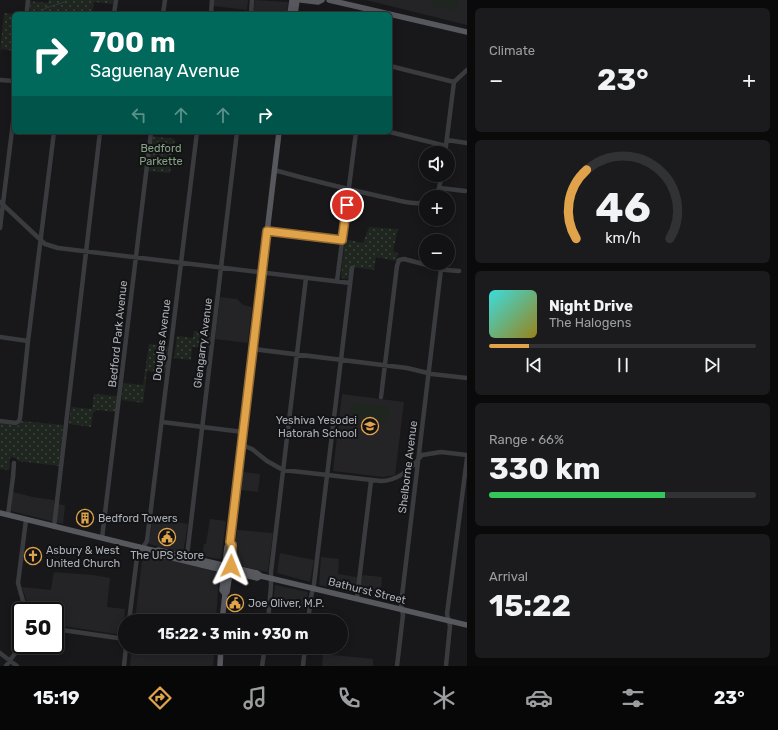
<!DOCTYPE html>
<meta charset="utf-8">
<style>
body{margin:0;font-family:Rubik,sans-serif;background:#1b1b1d;color:#f1f3f6;height:100vh;display:flex;flex-direction:column;font-size:15px;white-space:nowrap}
*{box-sizing:border-box;margin:0}
p{font-size:13px;color:#9c9ea0}
.icon{flex:none;width:22px;height:22px;fill:none;stroke:currentColor;stroke-width:2;stroke-linecap:round;stroke-linejoin:round}
.map{position:relative;flex:1;overflow:hidden}
.panel{display:flex;flex-direction:column;gap:8px;padding:8px;background:#0a0a0b;width:311px}
.panel>*{flex:none}
.hud{position:absolute;left:12px;top:12px;width:380px;height:122px;border-radius:6px;box-shadow:0 2px 10px #0003,0 0 0 1px #313234;background:#00695c;color:#fff;overflow:hidden}
.buttons{position:absolute;left:419px;top:146px;display:grid;gap:8px}
.buttons a{display:grid;place-items:center;width:36px;height:36px;border-radius:50%;background:#121214;box-shadow:0 2px 10px #0003,0 0 0 1px #313234;font-size:20px}
.speed{position:absolute;left:12px;top:602px;display:flex;gap:8px;font-size:20px;font-weight:700;text-align:center}
.speed>*{display:grid;place-content:center;width:52px;height:52px;border-radius:50%;background:#121214;box-shadow:0 2px 10px #0003,0 0 0 1px #313234;line-height:1}
.speed .limit{border:2px solid #111;border-radius:6px;background:#fff;color:#111}
.pin{position:absolute;display:grid;place-items:center;width:34px;height:34px;color:#fff;margin:-17px;border:2px solid #fff;border-radius:50%;box-shadow:0 1px 4px #0007}
.me{position:absolute;width:44px;margin:-22px;rotate:2deg;stroke-linejoin:round;filter:drop-shadow(0 0 3px #0008)}
.turn{display:flex;align-items:center;gap:14px;height:84px;padding:0 12px;font-size:18px}
.turn .icon{width:52px;height:52px;stroke-width:2.5}
.turn b{display:block;font-size:28px;line-height:34px}
.lanes{display:flex;align-items:center;height:38px;padding:0 12px;background:#0003;justify-content:center;gap:20px;direction:ltr}
.lanes .off{opacity:.35}
.big{font-size:30px;font-weight:700;line-height:1.1}
.panel .widget{flex:1;display:flex;flex-direction:column;justify-content:center;gap:6px;min-width:0;padding:0 14px;border-radius:6px;background:#1b1b1d}
.panel .dial{align-items:center;gap:0}
.dial svg{height:104px;overflow:visible;fill:none;stroke:#313234;stroke-width:7;stroke-linecap:round;text-anchor:middle}
.dial text{fill:#f1f3f6;stroke:none}
.song{display:flex;align-items:center;gap:12px}
.cover{width:48px;height:48px;border-radius:6px;background:linear-gradient(135deg,hsl(180 70% 55%),hsl(50 70% 35%))}
.played{height:4px;border-radius:2px;background:linear-gradient(90deg,#e0a34a 15%,#313234 15%)}
.keys{display:flex;justify-content:space-around;direction:ltr}
.heat{display:flex;justify-content:space-between;align-items:center;font-size:22px;direction:ltr}
.charge{height:6px;border-radius:3px;background:linear-gradient(90deg,#34c759 66%,#313234 0)}
.trip{position:absolute;left:118px;top:614px;width:230px;height:40px;border-radius:20px;background:#121214;box-shadow:0 2px 10px #0003,0 0 0 1px #313234;font-weight:700;line-height:40px;text-align:center}
.menu{display:flex;height:64px;justify-content:space-around;align-items:center;background:#070708;color:#9c9ea0}
.menu .icon{width:28px;height:28px}
.menu .active{color:#e0a34a}
.menu b{font-size:18px;color:#f1f3f6}
main{display:flex;flex:1;min-height:0}
.map>svg:first-child{display:block}
</style>
<main>
<div class="map">
<svg width="467" height="666" viewBox="0 0 467 666">
<defs>
<pattern id="park-dots" width="8" height="8" patternUnits="userSpaceOnUse"><rect width="8" height="8" fill="#1f251f"/><path d="M2 2h.1M6 6h.1" fill="none" stroke="#3d423d" stroke-width="1.8" stroke-linecap="round"/></pattern>
</defs>
<rect width="100%" height="100%" fill="#18181a"/>
<path fill="#242427" d="M214,0h34l-1,10 -34,-4z
M255,0l33,2 -1,12h-34z
M365,0h102v25l-93,-23z
M220,297l17,2 6,6 9,2 -4,36 -33,-4z
M342,394l62,8 -9,73 -12,2 -50,-6z
M243,472l17,2 -2,18 -17,-2z
M13,492l20,5 21,3v4l11,1 -2,19 -52,-13z
M153,518l35,6 -5,29 -34,-9z
M210,519l16,2 -5,38h-2l-17,-3 2,-12h2z
M237,530l36,3 -5,38 -1,1 -31,-7 -3,-3z
M143,552l76,21 -3,48h-81z
M280,553l34,7 -4,22 -33,-9z
M321,557l18,2 -1,15 24,4 1,-3 19,2 -2,22 -61,-14z
M54,572l39,3 17,3 -3,29 18,2 -2,26 -67,-10 -1,-14h-21l-8,-12 -4,-12 29,3z
M275,585l33,7 -3,17 -32,-5z
M132,647h83l-2,19h-83z
M323,654l50,5v7h-51z"/>
<path fill="#1f251f" d="M433,0h25l-3,11 -23,-6z
M352,403l37,4 -2,16 -37,-4z"/>
<path fill="url(#park-dots)" d="M49,0h64v4l-19,-2 -2,12h-21l-3,-2 -3,2h-42h5l2,-2v-11l18,2z
M4,13l10,1v37l-13,-2 -1,3z
M152,136l23,3 -5,34 -22,-2z
M369,227l29,2 -5,22 5,2 -2,8 -20,-4 -2,13 -23,-3 -2,11 -6,1 -2,-3 4,-37 18,4z
M194,331l16,2 -1,15 -17,-1 -1,13 -17,-2 3,-22 16,2z
M149,344l20,2 -3,27 -19,-2 -4,32 -21,-3 1,-17 20,2z
M94,394l24,2 -2,16 -19,-2 -4,3 -2,14 -22,-3 2,-17 21,2z
M22,421l41,4 -4,41 -41,-5 -2,-3 -6,-1 -1,13 -9,-1v-46l17,3z"/>
<g fill="none" stroke-linecap="round" stroke-linejoin="round">
<path stroke="#2f383d" stroke-width="1" d="M38,14l8,-6 19,-6"/>
<path stroke="#3a3b3f" stroke-width="4.5" d="M27,10l1,-10
M114,14l2,-14
M163,14l2,-14
M211,14l1,-14
M251,14l1,-14
M390,66l64,16
M0,80l14,1
M390,132l56,14
M447,140l20,3
M445,153l9,-71 13,-12
M274,170c36,10 73,19 109,27 13,2 30,9 43,5
M440,188l25,3
M434,197l4,-5 4,-17
M0,202l45,42 13,4 292,35
M0,228l14,-114
M267,231l75,9
M337,281l19,-149
M0,337l28,4
M253,349l154,19 25,6 35,4
M381,397l16,-131 2,-6 5,-1 42,11 13,1
M0,421l16,2 3,-2 1,-3 8,-77 26,-209
M162,422l81,10
M242,445l10,4 15,12 16,9 98,11c18,0 31,-13 41,-26l19,-3 26,3
M8,515l5,-38 1,-14
M26,520l-8,63 5,18 6,10
M54,527l46,-395
M102,538l49,-406
M187,556l50,-424
M357,598l14,-117
M129,621l8,-64 10,-16 50,-409
M268,621l3,-35v-14l35,-294
M308,621l3,-24 3,-13 38,-316
M55,629l70,10
M0,653l17,13
M6,666l15,-21
M124,666l2,-19
M262,666l3,-19
M303,666l2,-19
M397,666l6,-51 -2,-11 1,-8 39,-327
M446,666l4,-40 -3,-12 20,-156"/>
<path stroke="#56585d" stroke-width="5.5" d="M301,0l17,2 4,-2
M329,0l138,32
M290,14l2,-14
M295,14l2,-14
M0,513l147,36 9,2 2,-1 99,23 4,3
M156,551l1,3 73,18 27,6 4,-2 206,49
M225,594l2,-2 4,-26 1,-21 -2,-2 49,-411
M222,621l3,-27 -3,-4 5,-43 3,-4
M220,666l1,-19"/>
</g>
<g fill="none" stroke-linecap="round" stroke-linejoin="round">
<g stroke="#926a30" stroke-width="10">
<path id="route" d="M231,566l1,-21 -2,-3 37,-311 75,9 5,-35"/>
</g>
<use href="#route" stroke="#e0a34a" stroke-width="7"/>
</g>
<defs>
<g id="school-ring" transform="scale(0.9)"><circle r="9.5" fill="#131315" stroke="#e0a34a" stroke-width="1.5"/><path d="M0-5L7-2L0 1L-7-2ZM-4 1L0 2.5L4 1V4Q0 6-4 4Z" fill="#e0a34a"/></g>
<g id="building-ring" transform="scale(0.9)"><circle r="9.5" fill="#131315" stroke="#e0a34a" stroke-width="1.5"/><path d="M-4-6H4V6H1V3H-1V6H-4ZM-2.5-4.3h1.7v1.8h-1.7ZM.8-4.3h1.7v1.8H.8ZM-2.5-1h1.7V.8h-1.7ZM.8-1h1.7V.8H.8Z" fill="#e0a34a"/></g>
<g id="civic-ring" transform="scale(0.9)"><circle r="9.5" fill="#131315" stroke="#e0a34a" stroke-width="1.5"/><path d="M-.6-6.5H3V-4.5H.6V-3L4-1V1h2V6H-6V1h2V-1L-.6-3ZM-1.2 2.5V6h2.4V2.5Z" fill="#e0a34a"/></g>
<g id="church-ring" transform="scale(0.9)"><circle r="9.5" fill="#131315" stroke="#e0a34a" stroke-width="1.5"/><path d="M-1.2-6h2.4v3.5h3.3v2.4h-3.3V6h-2.4V-.1h-3.3v-2.4h3.3Z" fill="#e0a34a"/></g>
</defs>
<g fill-rule="evenodd">
<use href="#school-ring" x="370" y="426"/>
<use href="#building-ring" x="85" y="518"/>
<use href="#civic-ring" x="167" y="537"/>
<use href="#church-ring" x="33" y="556"/>
<use href="#civic-ring" x="235" y="603"/>
</g>
<g text-anchor="middle" dominant-baseline="central" stroke-width="4" stroke-linejoin="round" paint-order="stroke">
<g font-size="11" fill="#85a185" stroke="#131315">
<text x="161" y="148">Bedford<tspan x="161" dy="13">Parkette</tspan></text>
</g>
<g font-size="11" fill="#acb0b8" stroke="#131315">
<text transform="translate(118 334) rotate(-84)">Bedford Park Avenue</text>
<text transform="translate(162 340) rotate(-83)">Douglas Avenue</text>
<text transform="translate(203 343) rotate(-83)">Glengarry Avenue</text>
<text transform="translate(408 467) rotate(-83)">Shelborne Avenue</text>
<text transform="translate(367 591) rotate(14)">Bathurst Street</text>
</g>
<g font-size="11" fill="#acb0b8" stroke="#131315" text-anchor="start">
<text x="357" y="420" text-anchor="end">Yeshiva Yesodei<tspan x="357" dy="13">Hatorah School</tspan></text>
<text x="98" y="518">Bedford Towers</text>
<text x="46" y="550">Asbury &amp; West<tspan x="46" dy="13">United Church</tspan></text>
<text x="167" y="555" text-anchor="middle">The UPS Store</text>
<text x="248" y="603">Joe Oliver, M.P.</text>
</g>
</g>
</svg>
<div class="buttons">
<a><svg class="icon" aria-label="sound" viewBox="0 0 24 24"><path d="M4 9h4l5-4v14l-5-4H4zM17 9q2 3 0 6"/></svg></a>
<a>+</a>
<a>−</a>
</div>
<div class="speed"><div class="limit">50</div></div>
<div class="pin" style="left:347px;top:205px;background:#d93025"><svg class="icon" aria-label="arrive" viewBox="0 0 24 24"><path d="M6 21V4h12l-3 4 3 4H6"/></svg></div>
<svg class="me" style="left:231px;top:566px" viewBox="-20 -20 40 40"><path d="M0-17L14 15 0 8-14 15z" fill="#e0a34a" stroke="#fff" stroke-width="4"/></svg>
<div class="trip">15:22 · 3 min · 930 m</div>
<div class="hud">
<div class="turn"><svg class="icon" aria-label="right" viewBox="0 0 24 24"><path d="M7 20v-9h11M14 6l5 5-5 5"/></svg><div><b>700 m</b>Saguenay Avenue</div></div>
<div class="lanes"><svg class="icon off" aria-label="left" viewBox="0 0 24 24"><path d="M17 20v-9H6M10 6l-5 5 5 5"/></svg><svg class="icon off" aria-label="ahead" viewBox="0 0 24 24"><path d="M12 20V5M6 11l6-6 6 6"/></svg><svg class="icon off" aria-label="ahead" viewBox="0 0 24 24"><path d="M12 20V5M6 11l6-6 6 6"/></svg><svg class="icon" aria-label="right" viewBox="0 0 24 24"><path d="M7 20v-9h11M14 6l5 5-5 5"/></svg></div>
</div>
</div>
<section class="panel">
<div class="widget"><p>Climate</p>
<div class="heat"><a>−</a><b class="big">23°</b><a>+</a></div>
</div>
<div class="widget dial"><svg viewBox="0 0 100 80">
<path d="M14 69A42 42 0 1 1 86 69"/>
<path d="M14 69A42 42 0 0 1 22 16" stroke="#e0a34a"/>
<text x="50" y="56" font-size="32" font-weight="700">46</text>
<text x="50" y="72" font-size="11">km/h</text>
</svg></div>
<div class="widget">
<div class="song"><i class="cover"></i><div><b>Night Drive</b><p>The Halogens</p></div></div>
<div class="played"></div>
<div class="keys"><svg class="icon" aria-label="previous" viewBox="0 0 24 24"><path d="M18 5L8 12l10 7zM5 5v14"/></svg><svg class="icon" aria-label="pause" viewBox="0 0 24 24"><path d="M8 5v14M16 5v14"/></svg><svg class="icon" aria-label="next" viewBox="0 0 24 24"><path d="M6 5l10 7-10 7zM19 5v14"/></svg></div>
</div>
<div class="widget"><p>Range · 66%</p><b class="big">330 km</b><div class="charge"></div></div>
<div class="widget"><p>Arrival</p><b class="big">15:22</b></div>
</section>
</main>
<nav class="menu">
<b>15:19</b>
<svg class="icon active" aria-label="directions" viewBox="0 0 24 24"><path d="M12 3l9 9-9 9-9-9zM9 14v-3h6M13 9l2 2-2 2"/></svg>
<svg class="icon" aria-label="music" viewBox="0 0 24 24"><path d="M9 18V5l10-2v13"/><circle cx="6" cy="18" r="3"/><circle cx="16" cy="16" r="3"/></svg>
<svg class="icon" aria-label="phone" viewBox="0 0 24 24"><path d="M5 4h4l2 5-3 2q2 4 5 5l2-3 5 2v4C11 20 4 13 5 4z"/></svg>
<svg class="icon" aria-label="climate" viewBox="0 0 24 24"><path d="M12 3v18M4 7l16 10M4 17L20 7"/></svg>
<svg class="icon" aria-label="car" viewBox="0 0 24 24"><path d="M5 17H2v-5l4-1 3-4h7l3 4 3 1v5h-3M9 17h6M6 11h13"/><circle cx="7" cy="17" r="2"/><circle cx="17" cy="17" r="2"/></svg>
<svg class="icon" aria-label="filters" viewBox="0 0 24 24"><path d="M4 7h16M4 17h16"/><circle cx="9" cy="7" r="2"/><circle cx="15" cy="17" r="2"/></svg>
<b>23°</b>
</nav>
